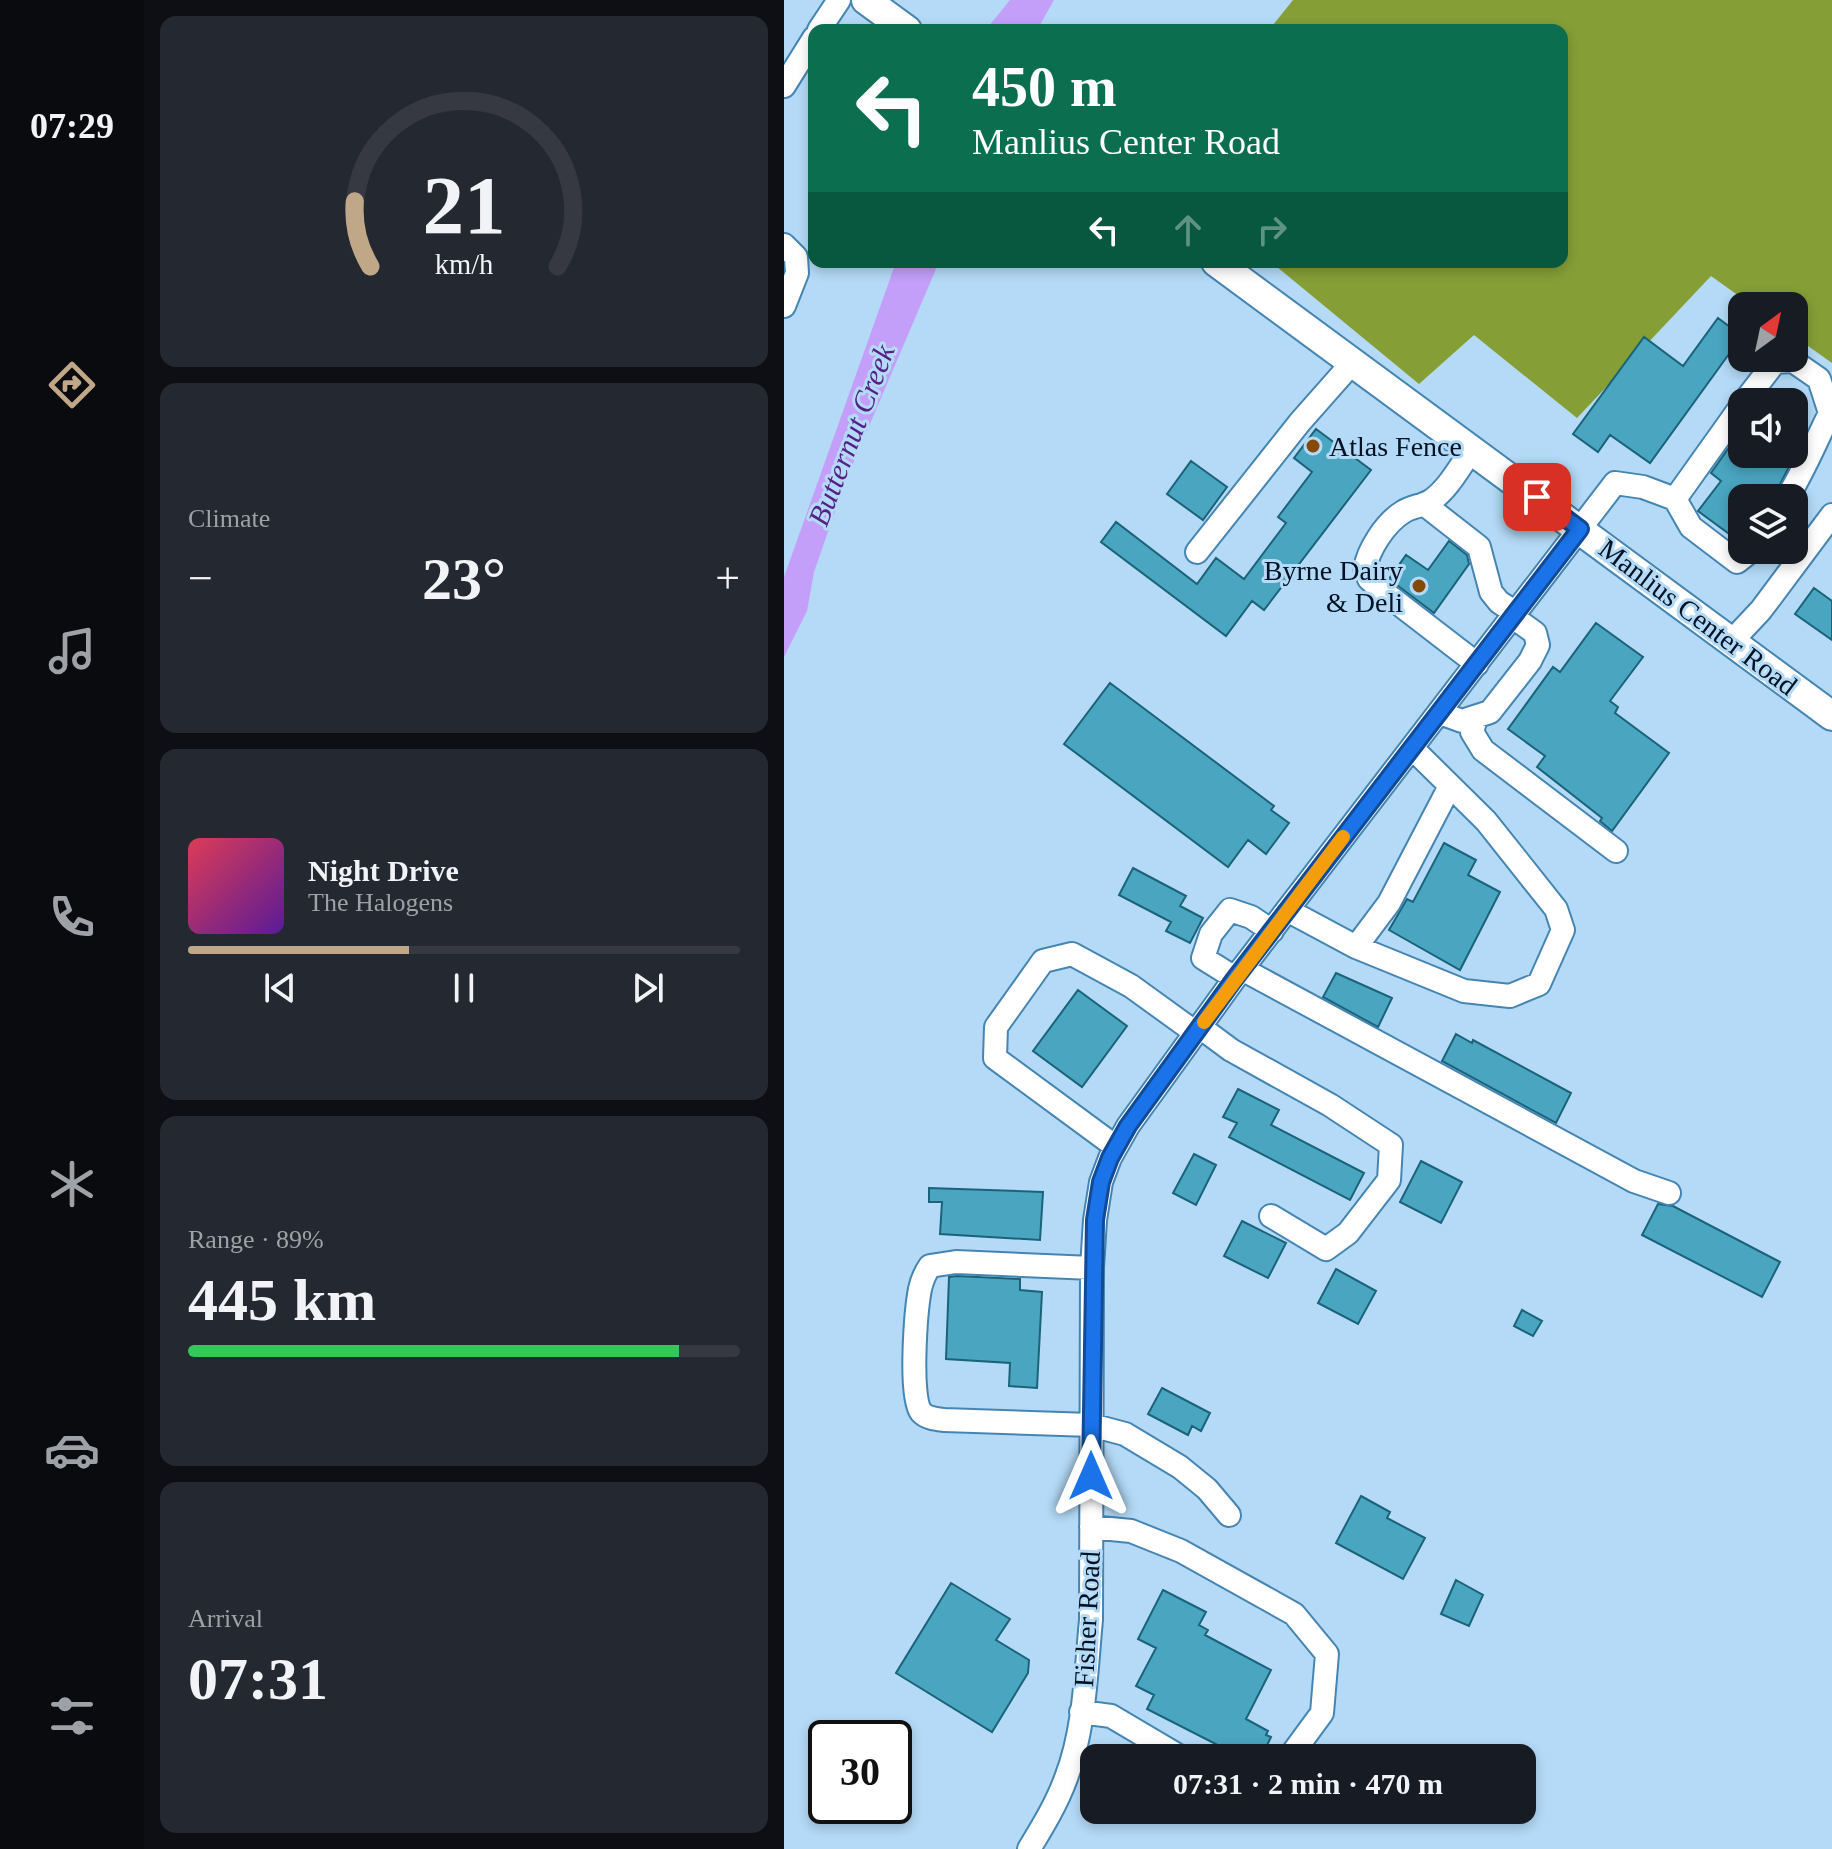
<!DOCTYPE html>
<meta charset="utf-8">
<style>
body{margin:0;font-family:"Times New Roman",serif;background:#242831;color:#f1f3f6;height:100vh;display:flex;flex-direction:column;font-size:30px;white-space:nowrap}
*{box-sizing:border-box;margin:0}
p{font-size:26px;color:#9ea1a6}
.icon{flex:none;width:44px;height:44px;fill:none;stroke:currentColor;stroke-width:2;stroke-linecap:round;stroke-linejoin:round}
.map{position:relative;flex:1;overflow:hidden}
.side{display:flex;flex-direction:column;gap:16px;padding:16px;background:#0d0f14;width:640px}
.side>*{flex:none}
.hud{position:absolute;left:24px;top:24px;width:760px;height:244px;border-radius:16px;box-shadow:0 4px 12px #0003;background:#0b6e4f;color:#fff;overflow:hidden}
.needle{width:52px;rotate:33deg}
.fabs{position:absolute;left:944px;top:292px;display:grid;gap:16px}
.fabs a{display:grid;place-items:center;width:80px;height:80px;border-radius:16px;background:#171b24;box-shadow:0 4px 12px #0003;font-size:40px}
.speed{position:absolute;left:24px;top:1720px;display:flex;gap:16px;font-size:40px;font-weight:700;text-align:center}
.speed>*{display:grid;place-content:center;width:104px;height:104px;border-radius:50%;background:#171b24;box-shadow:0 4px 12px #0003;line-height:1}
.speed .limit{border:4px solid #111;border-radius:12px;background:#fff;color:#111}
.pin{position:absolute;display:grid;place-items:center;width:68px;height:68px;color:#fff;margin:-34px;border-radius:16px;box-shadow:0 4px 12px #0006}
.me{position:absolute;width:88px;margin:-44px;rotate:0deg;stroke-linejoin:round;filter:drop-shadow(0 0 6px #0008)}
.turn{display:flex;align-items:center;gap:28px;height:168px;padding:0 32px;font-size:36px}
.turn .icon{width:104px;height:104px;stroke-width:2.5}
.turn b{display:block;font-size:56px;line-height:68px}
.lanes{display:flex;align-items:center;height:76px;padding:0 32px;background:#0003;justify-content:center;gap:40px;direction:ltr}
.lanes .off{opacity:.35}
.big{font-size:60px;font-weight:700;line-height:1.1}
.side .tile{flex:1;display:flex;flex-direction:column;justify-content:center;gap:12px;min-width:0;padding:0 28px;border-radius:16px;background:#242831}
.side .dial{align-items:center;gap:0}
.dial svg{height:208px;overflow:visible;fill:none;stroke:#363941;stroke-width:7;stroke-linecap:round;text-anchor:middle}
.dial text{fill:#f1f3f6;stroke:none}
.song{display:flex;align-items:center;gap:24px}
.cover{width:96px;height:96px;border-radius:12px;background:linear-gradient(135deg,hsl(350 70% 55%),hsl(270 70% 35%))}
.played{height:8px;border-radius:4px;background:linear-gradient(90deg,#c0a787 40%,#363941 40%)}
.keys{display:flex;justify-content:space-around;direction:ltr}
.heat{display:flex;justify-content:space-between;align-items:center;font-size:44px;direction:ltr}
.charge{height:12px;border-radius:6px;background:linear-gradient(90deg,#34c759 89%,#363941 0)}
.trip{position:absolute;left:296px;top:1744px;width:456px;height:80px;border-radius:16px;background:#171b24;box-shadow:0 4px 12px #0003;font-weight:700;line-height:80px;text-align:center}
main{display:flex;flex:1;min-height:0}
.tab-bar{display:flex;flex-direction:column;width:144px;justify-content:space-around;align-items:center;background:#090b0e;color:#9ea1a6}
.tab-bar .icon{width:56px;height:56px}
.tab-bar .current{color:#c0a787}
.tab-bar b{font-size:36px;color:#f1f3f6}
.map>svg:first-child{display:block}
</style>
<main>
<nav class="tab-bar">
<b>07:29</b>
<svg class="icon current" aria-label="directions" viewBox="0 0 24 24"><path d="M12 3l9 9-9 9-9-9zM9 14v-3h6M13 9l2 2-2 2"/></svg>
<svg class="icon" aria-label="music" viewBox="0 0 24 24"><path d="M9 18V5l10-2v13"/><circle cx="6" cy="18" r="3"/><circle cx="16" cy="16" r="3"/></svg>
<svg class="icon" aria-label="phone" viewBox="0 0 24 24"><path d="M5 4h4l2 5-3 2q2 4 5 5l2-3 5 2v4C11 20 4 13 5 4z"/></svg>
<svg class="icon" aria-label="climate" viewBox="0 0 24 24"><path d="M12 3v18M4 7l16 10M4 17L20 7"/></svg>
<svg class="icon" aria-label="car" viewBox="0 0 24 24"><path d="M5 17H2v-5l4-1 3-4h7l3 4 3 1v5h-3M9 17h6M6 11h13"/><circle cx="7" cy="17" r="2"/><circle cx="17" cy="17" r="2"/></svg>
<svg class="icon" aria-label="filters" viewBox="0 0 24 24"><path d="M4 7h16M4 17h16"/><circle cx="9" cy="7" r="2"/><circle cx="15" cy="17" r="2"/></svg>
</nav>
<section class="side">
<div class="tile dial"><svg viewBox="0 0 100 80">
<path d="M14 69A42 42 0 1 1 86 69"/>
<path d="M14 69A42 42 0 0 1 8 44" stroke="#c0a787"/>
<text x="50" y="56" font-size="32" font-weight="700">21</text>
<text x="50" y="72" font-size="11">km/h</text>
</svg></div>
<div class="tile"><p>Climate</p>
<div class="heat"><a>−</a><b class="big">23°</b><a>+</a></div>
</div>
<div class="tile">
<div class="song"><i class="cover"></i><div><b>Night Drive</b><p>The Halogens</p></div></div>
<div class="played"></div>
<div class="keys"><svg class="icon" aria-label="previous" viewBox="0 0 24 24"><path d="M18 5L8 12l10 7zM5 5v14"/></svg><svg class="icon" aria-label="pause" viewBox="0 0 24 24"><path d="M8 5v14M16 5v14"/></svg><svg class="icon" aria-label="next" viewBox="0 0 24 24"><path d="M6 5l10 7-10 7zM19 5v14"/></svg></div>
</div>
<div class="tile"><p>Range · 89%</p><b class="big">445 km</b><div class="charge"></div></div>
<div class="tile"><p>Arrival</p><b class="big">07:31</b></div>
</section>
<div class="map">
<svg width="1048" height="1849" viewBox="0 0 1048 1849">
<rect width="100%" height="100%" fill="#b4daf7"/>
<path fill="#859e36" d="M509,0h539v363l-38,-27v-30h-41l-42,-30 -134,142 -103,-83 -55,49 -148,-122h291v-232h-293z"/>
<path fill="#c39ffa" d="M226,0h44l-17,30h-61l12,-3z
M112,262h43l-93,218 -32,92 -7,39 -23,46v-80z"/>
<path fill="#4aa5c1" stroke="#1a6378" stroke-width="2" d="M934,318l24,18 -92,127 -40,-28 -12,17 -25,-18 71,-97 39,29z
M532,429l55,41 -107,140 -12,-9 -26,35 -125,-94 15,-20 81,62 19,-26 28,21 42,-56 -8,-6 34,-45 -18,-14z
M958,429v25h41l9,7 -19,37h-31v42l-2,2 -42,-31 23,-30 -10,-8z
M407,461l36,26 -24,33 -36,-26z
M665,541l18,14 2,9 -35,49 -45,-34 17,-24 22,15z
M1030,588l18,13v39l-37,-26z
M812,623l47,34 -33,44 8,6 -3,6 54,40 -57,78 -12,-10 2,-3 -65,-51 8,-11 -37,-27 45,-62 7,5z
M326,683l164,123 -3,4 18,13 -23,31 -18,-14 -20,27 -164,-123z
M660,843l32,17 -8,15 32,17 -40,78 -71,-40 18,-31 6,3z
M349,868l53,28 -6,10 23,12 -13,25 -24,-12 5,-9 -52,-27z
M552,973l56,25 -14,29 -55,-30z
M294,990l49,36 -45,61 -49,-36z
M672,1034l16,9 1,-3 98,53 -15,30 -114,-62z
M454,1089l41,21 -8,15 93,48 -14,27 -121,-63 8,-14 -14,-6z
M410,1154l22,11 -20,40 -23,-12z
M637,1161l41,21 -21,41 -41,-21z
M145,1188l114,4 -3,48 -100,-6 2,-32h-13z
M874,1204l15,2 107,56 -18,35 -120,-62z
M458,1221l44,22 -18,35 -44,-22z
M552,1269l40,22 -18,33 -40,-21z
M173,1276l63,3v11l22,2 -5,96 -28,-2 1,-23 -64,-4 3,-82z
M738,1310l20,11 -9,15 -19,-10z
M378,1388l48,25 -9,18 -9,-5 -4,9 -40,-21z
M577,1496l29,16 -3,6 38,20 -22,41 -67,-36z
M672,1580l27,15 -14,31 -28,-12z
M167,1583l59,36 -14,21 33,20 -1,13 -36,59 -96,-59z
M379,1590l43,22 -7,13 9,5 -3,5 66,35 -25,49 22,12 -2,4 5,2 -10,21h-18l-96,-49 7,-14 -18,-9 20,-38 -18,-9z"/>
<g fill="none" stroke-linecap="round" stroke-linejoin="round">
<g stroke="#4585b2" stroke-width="26">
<path id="minor" d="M35,30l20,-30
M0,86l30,-48
M0,245l12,12 1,16 -13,33
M960,402l31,-40 18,-1 26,18 11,34c-15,30 -25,56 -43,85
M688,450c-12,16 -23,38 -40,50 -8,6 -20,6 -29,12 -18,11 -35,38 -38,57l4,10 12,11 96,74
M891,499l67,-94
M640,504l55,43 12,45 8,10 17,11
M413,552l103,-130 53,-60
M947,642l30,-32 71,-95
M656,713l22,8 28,-9 40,-51 8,-16 -3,-12 -22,-16
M692,718l-4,14 11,18 133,101
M503,910l69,37 108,44 46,5 29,-12 24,-54 -7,-21 -70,-88 -74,-73
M572,947l33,-44 61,-117
M458,969l392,212 35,12
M451,978l-32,-20 8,-24 19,-24 21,7 21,14
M416,1027l31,23 99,55 61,40 -2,35 -41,53 -22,16 -55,-33
M332,1147l-121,-89 1,-31 47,-66 29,-7 59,32 65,47
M308,1268l-136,-6 -26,4c-5,7 -8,14 -10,23 -4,21 -11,107 1,123 5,6 15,7 23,8l147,5 34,9 55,33 27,22 22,26
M307,1527l40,4 50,20 113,63 33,40 -5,59 -33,45
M297,1712l30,4 71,42
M245,1849c14,-23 28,-46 37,-71 19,-49 20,-107 25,-158l1,-352 3,-48 6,-38 9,-24 18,-32 107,-148 380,-495 28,4 32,12 16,28 46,35 15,-12"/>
</g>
<g stroke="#4585b2" stroke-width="32">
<path id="major" d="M82,0l41,30
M432,262l616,454"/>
</g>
<use href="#minor" stroke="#fff" stroke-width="22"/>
<use href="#major" stroke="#fff" stroke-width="28"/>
</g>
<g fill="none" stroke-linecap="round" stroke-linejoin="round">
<g stroke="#114b97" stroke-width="20">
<path id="route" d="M307,1476l4,-256 6,-38 9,-24 18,-32 105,-145 347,-452 -43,-32"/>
</g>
<use href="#route" stroke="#1a73e8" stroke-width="14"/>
<path stroke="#f59e0b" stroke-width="14" d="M420,1022l139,-185"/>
</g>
<g fill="#844a00" stroke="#b4daf7" stroke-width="3">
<circle cx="529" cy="446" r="8"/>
<circle cx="635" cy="586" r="8"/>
</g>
<g text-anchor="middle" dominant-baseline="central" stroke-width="6" stroke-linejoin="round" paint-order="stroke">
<g font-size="28" fill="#001324" stroke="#b4daf7" text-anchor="start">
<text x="545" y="446">Atlas Fence</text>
<text x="619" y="570" text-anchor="end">Byrne Dairy<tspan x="619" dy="32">&amp; Deli</tspan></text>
</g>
<g font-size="28" fill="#001324" stroke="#b4daf7">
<text transform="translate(914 617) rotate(37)">Manlius Center Road</text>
<text transform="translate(303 1619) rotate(-87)">Fisher Road</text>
</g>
<g font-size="30" font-style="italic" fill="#552189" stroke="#b4daf7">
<text transform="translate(67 435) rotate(-69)">Butternut Creek</text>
</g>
</g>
</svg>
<div class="fabs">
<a><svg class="needle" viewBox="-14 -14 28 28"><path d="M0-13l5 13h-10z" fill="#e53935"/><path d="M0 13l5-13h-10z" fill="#9ea1a6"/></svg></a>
<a><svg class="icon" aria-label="sound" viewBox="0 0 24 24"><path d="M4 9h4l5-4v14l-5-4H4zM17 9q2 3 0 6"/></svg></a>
<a><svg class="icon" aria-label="layers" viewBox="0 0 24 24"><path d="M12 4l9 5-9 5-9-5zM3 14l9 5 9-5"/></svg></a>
</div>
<div class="speed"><div class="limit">30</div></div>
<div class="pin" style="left:753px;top:497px;background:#d93025"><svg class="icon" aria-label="arrive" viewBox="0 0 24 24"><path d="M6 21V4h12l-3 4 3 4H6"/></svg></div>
<svg class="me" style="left:307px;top:1476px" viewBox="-20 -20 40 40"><path d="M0-17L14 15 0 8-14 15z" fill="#1a73e8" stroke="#fff" stroke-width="4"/></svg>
<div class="trip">07:31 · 2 min · 470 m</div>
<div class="hud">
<div class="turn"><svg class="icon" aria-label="left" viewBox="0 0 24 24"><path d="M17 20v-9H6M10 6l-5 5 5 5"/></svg><div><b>450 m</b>Manlius Center Road</div></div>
<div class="lanes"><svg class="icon" aria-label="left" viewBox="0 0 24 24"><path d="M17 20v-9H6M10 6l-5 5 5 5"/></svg><svg class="icon off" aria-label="ahead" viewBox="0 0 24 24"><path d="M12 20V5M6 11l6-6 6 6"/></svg><svg class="icon off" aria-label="right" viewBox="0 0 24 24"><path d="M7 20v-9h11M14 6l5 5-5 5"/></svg></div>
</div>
</div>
</main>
